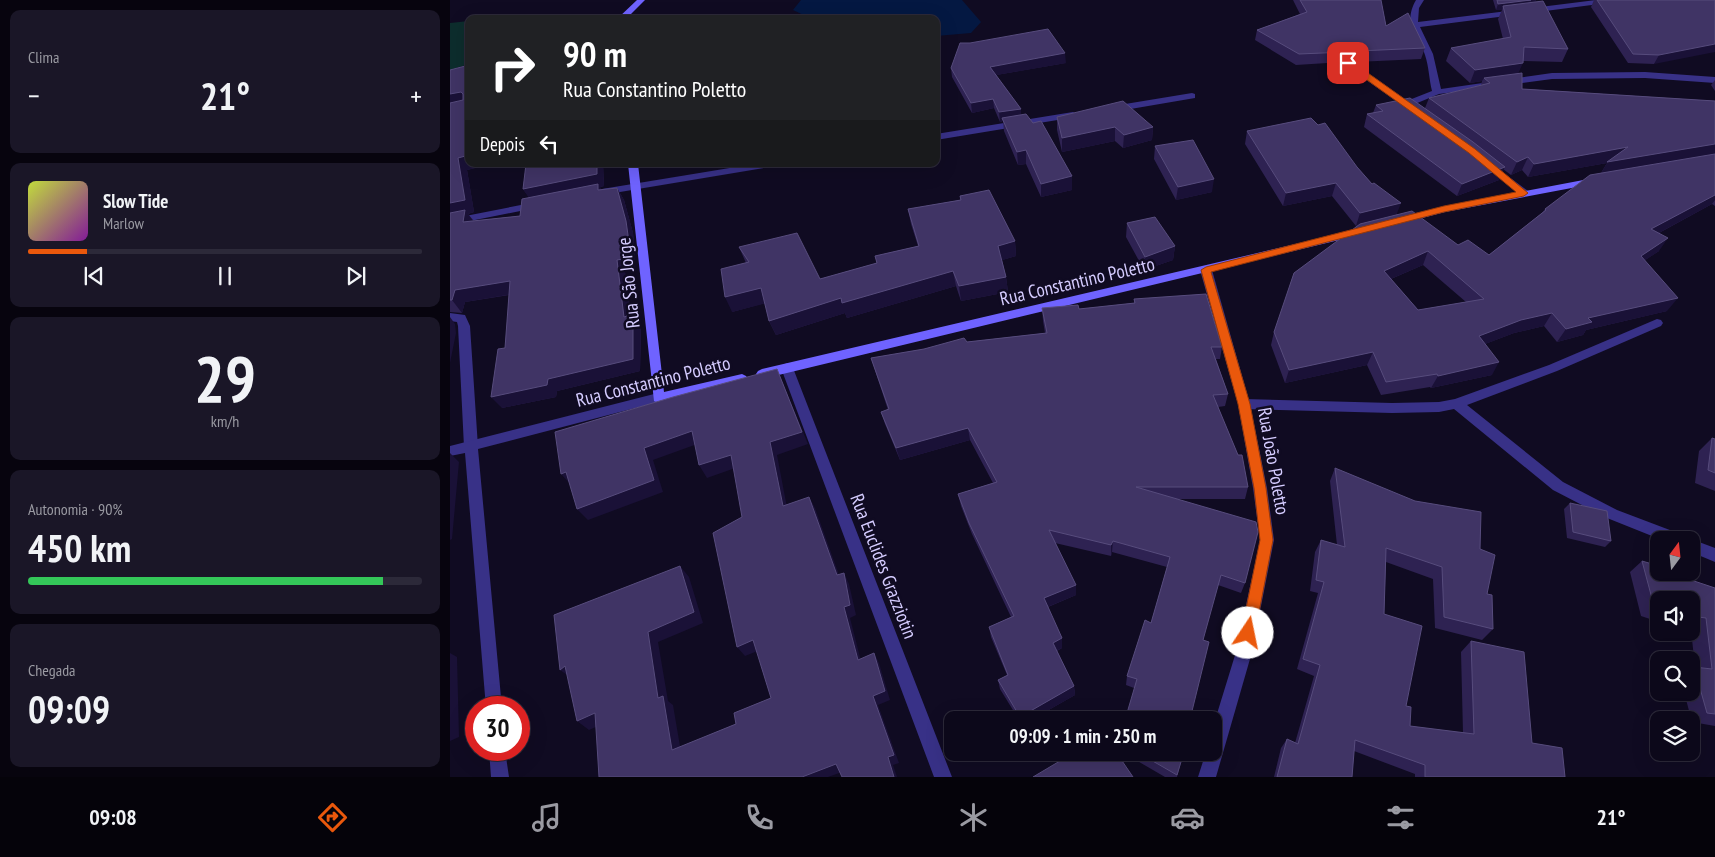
<!DOCTYPE html>
<html lang="pt">
<meta charset="utf-8">
<style>
body{margin:0;font-family:"PT Sans Narrow",sans-serif;background:#1a1627;color:#f1f3f6;height:100vh;display:flex;flex-direction:column;font-size:19px;white-space:nowrap}
*{box-sizing:border-box;margin:0}
p{font-size:16px;color:#9a9aa2}
.icon{flex:none;width:28px;height:28px;fill:none;stroke:currentColor;stroke-width:2;stroke-linecap:round;stroke-linejoin:round}
.map{position:relative;flex:1;overflow:hidden}
.sheet{display:flex;flex-direction:column;gap:10px;padding:10px;background:#07040e;width:450px}
.sheet>*{flex:none}
.top-card{position:absolute;left:15px;top:15px;width:475px;height:152px;border-radius:10px;box-shadow:0 5px 20px #0002,0 0 0 1px #2c2939;background:#202124;color:#fff;overflow:hidden}
.needle{width:32px;rotate:15deg}
.fabs{position:absolute;left:1200px;top:531px;display:grid;gap:10px}
.fabs a{display:grid;place-items:center;width:50px;height:50px;border-radius:10px;background:#0c081a;box-shadow:0 5px 20px #0002,0 0 0 1px #2c2939;font-size:25px}
.speed{position:absolute;left:15px;top:696px;display:flex;gap:10px;font-size:25px;font-weight:700;text-align:center}
.speed>*{display:grid;place-content:center;width:65px;height:65px;border-radius:50%;background:#0c081a;box-shadow:0 5px 20px #0002,0 0 0 1px #2c2939;line-height:1}
.speed .limit{border:8px solid #d22;background:#fff;color:#111}
.pin{position:absolute;display:grid;place-items:center;width:42px;height:42px;color:#fff;margin:-21px;border-radius:10px;box-shadow:0 2px 8px #0006}
.me{position:absolute;width:55px;margin:-28px;rotate:11deg;stroke-linejoin:round;filter:drop-shadow(0 0 4px #0008)}
.turn{display:flex;align-items:center;gap:18px;height:105px;padding:0 15px;font-size:22px}
.turn .icon{width:65px;height:65px;stroke-width:2.5}
.turn b{display:block;font-size:35px;line-height:42px}
.then{display:flex;align-items:center;height:48px;padding:0 15px;background:#0003;gap:10px;font-size:19px}
.big{font-size:38px;font-weight:700;line-height:1.1}
.sheet .widget{flex:1;display:flex;flex-direction:column;justify-content:center;gap:8px;min-width:0;padding:0 18px;border-radius:10px;background:#1a1627}
.sheet .dial{align-items:center;gap:0}
.dial b{font-size:65px;line-height:1}
.song{display:flex;align-items:center;gap:15px}
.cover{width:60px;height:60px;border-radius:8px;background:linear-gradient(135deg,hsl(70 70% 55%),hsl(290 70% 35%))}
.played{height:5px;border-radius:2px;background:linear-gradient(90deg,#ea580c 15%,#2c2939 15%)}
.keys{display:flex;justify-content:space-around;direction:ltr}
.heat{display:flex;justify-content:space-between;align-items:center;font-size:28px;direction:ltr}
.charge{height:8px;border-radius:4px;background:linear-gradient(90deg,#34c759 90%,#2c2939 0)}
.trip{position:absolute;left:494px;top:711px;width:278px;height:50px;border-radius:10px;background:#0c081a;box-shadow:0 5px 20px #0002,0 0 0 1px #2c2939;font-weight:700;line-height:50px;text-align:center}
.tabs{display:flex;height:80px;justify-content:space-around;align-items:center;background:#05030a;color:#9a9aa2}
.tabs .icon{width:35px;height:35px}
.tabs .on{color:#ea580c}
.tabs b{font-size:22px;color:#f1f3f6}
main{display:flex;flex:1;min-height:0}
.map>svg:first-child{display:block}
</style>
<main>
<section class="sheet">
<div class="widget"><p>Clima</p>
<div class="heat"><a>−</a><b class="big">21°</b><a>+</a></div>
</div>
<div class="widget">
<div class="song"><i class="cover"></i><div><b>Slow Tide</b><p>Marlow</p></div></div>
<div class="played"></div>
<div class="keys"><svg class="icon" aria-label="previous" viewBox="0 0 24 24"><path d="M18 5L8 12l10 7zM5 5v14"/></svg><svg class="icon" aria-label="pause" viewBox="0 0 24 24"><path d="M8 5v14M16 5v14"/></svg><svg class="icon" aria-label="next" viewBox="0 0 24 24"><path d="M6 5l10 7-10 7zM19 5v14"/></svg></div>
</div>
<div class="widget dial"><b>29</b><p>km/h</p></div>
<div class="widget"><p>Autonomia · 90%</p><b class="big">450 km</b><div class="charge"></div></div>
<div class="widget"><p>Chegada</p><b class="big">09:09</b></div>
</section>
<div class="map">
<svg width="1265" height="777" viewBox="0 0 1265 777">
<rect width="100%" height="100%" fill="#100b22"/>
<path fill="#0d2d2d" d="M19,21v43l-19,6v-47z"/>
<path fill="#041842" d="M351,0h161l19,22 -10,11 -35,3v-17h-124l-19,-9z"/>
<g fill="none" stroke-linecap="round" stroke-linejoin="round">
<path fill="#383187" fill-rule="evenodd" d="M966,0h8l-5,8 -1,14 178,-22h23l-4,2 -195,25 13,27 8,35 111,-16 93,-1 70,5v6l-70,-5 -93,1 -113,15 -29,12h-6v-4l28,-11c-3,-12 -3,-24 -7,-36 -7,-23 -23,-30 -9,-55z
M0,313l15,2 5,11 8,121 -2,4 -5,1 -5,-1 -2,-4 -6,-121 -1,-4 -7,-1z
M1207,319l4,1 2,3 -2,3 -104,45 -90,34 96,77 54,28 66,25 2,5h-23l-55,-22 -54,-28 -99,-81 -15,3 -47,1 -148,-4 -4,-1 -2,-4 2,-4 4,-1 148,4 47,-1 16,-3 94,-34z
M1241,539l24,9v14l-24,-10v-12h-4z"/>
<path fill="#383187" fill-rule="evenodd" d="M895,61h6l69,49 -5,3 -3,-1 -67,-47z
M742,93l3,1v4l-82,14 -5,-3 5,-3z
M623,112l5,3 -2,2 -140,23v-6z
M1039,162l39,29v4h-8l-34,-28 -2,-2z
M304,164h21l-5,3 -168,28 -5,-3 5,-3z
M86,202l4,1 1,2 -1,2 -90,18v-6z
M756,266l6,4 38,134 17,84 7,52 -22,112 -36,125h-18l8,-25h6v-22l24,-78 24,-112 -7,-52 -15,-84 -38,-134z
M337,363l4,2 2,3 159,409h-18l-153,-409 2,-3z
M208,393l4,2 2,3 -2,3 -184,48 24,259h-16l-21,-255 -15,3v-10z
M39,750h16l4,27h-18z"/>
<path fill="#6f63ff" fill-rule="evenodd" d="M187,0h8l-19,19h-9z
M178,164h10l26,228 78,-18 4,2 2,3 -2,3 -88,21 -4,-2z
M1144,178l5,3 -1,2 -153,29 -42,11 -5,-3 1,-2 46,-12z
M910,229l5,3 -1,2 -602,145 -4,-2 -2,-3 2,-3 4,-2z"/>
</g>
<path fill="#2e2252" fill-rule="evenodd" d="M843,0h88l5,26 39,22 -4,11 -65,3 -5,-3h-6l-2,3 -47,3 -41,-25 2,-10 43,-16z
M1043,0h43l-1,2 33,47 -6,13 -39,-1 -5,12 4,16 193,12v105l-3,-2 -53,29v18l-14,9 22,51 -81,19 -3,5 -26,7 -13,-16 -30,7 -29,11 7,31 -61,13 -1,-1 -49,8 -14,-30 -82,18 -14,-38 3,-13 83,-106h-1l-24,-30 -49,10 -38,-62 2,-13 110,36 40,47 61,31 31,10 53,-42 3,-4 56,-36 6,-10 -79,14 -6,-7 -11,5 -8,-6 -4,11 -42,16 -93,-69 3,-13 6,-1 3,-8 49,3 4,-10 52,-13 1,-4 -12,2 -24,-22 5,-13 52,-9 -5,-20 4,-9h-6zM973,265l43,37 -48,8 -27,-31z
M1144,0h121l-61,64 -26,-1 -37,-56z
M616,63l-70,12 25,34v6l51,75 -31,7 -15,-33 -8,1 -14,-34 -1,-10 -3,1 -6,-14 -22,5 -20,-36 -1,-9z
M19,65v99h10v3l-12,3 7,42 -6,2 6,7 46,-5 9,-19 -6,-8 3,-25h77l1,22 -4,1 1,3 16,-2 7,12 9,33 2,22v16l-10,1 5,43 11,11 -1,45 -83,20 -1,6 -54,11 7,-113 -44,7 -3,11 -12,-1v-242z
M1265,80v11l-4,-6z
M607,117l96,10 -1,13 -29,8 -8,-7 -53,11 -5,-22z
M705,146l57,46 -36,8 -22,-41z
M510,196l55,45 1,15 -14,4 4,17 2,15 -47,9 -5,-15 -109,32 -2,-5 -69,22 -7,-14 -4,-18 -33,9 14,-49 -7,-16 81,32 57,-16 -2,-7 43,-10 -7,-22 -3,-15 52,-9z
M677,223l48,23 -2,14 -29,10 -18,-33z
M684,299l88,48 -2,12h-4l12,35 -3,12 -7,1 30,80 -3,12h-69l69,84 -4,10 -23,-8 -84,103 -8,-3 1,-9 24,-53 16,-56 -55,-15 -1,4 -56,-13 21,42v10l-28,12 14,41 -5,3 17,35 1,9 -44,25h-12l-19,-31 -2,-9 9,-5 -16,-38 -2,-10 22,-10 -39,-83 -11,-28 -3,-12 35,-11 -23,-43 -70,20 -15,-36 -4,-12 7,-2 -17,-52 96,-16 78,-9 -2,-12 -1,-13 37,1 55,-6z
M1262,438l3,1v-1v53l-20,-8 4,-32z
M885,468l145,81 13,80 -11,11 -47,-12 -2,-49 -47,-17 -2,52 22,92 4,20 53,7 -2,-81 10,-11 61,102 33,34h-150v-3l-61,-23 -2,26h-78l7,-29 6,-9 8,4 19,-67 -17,-7 21,-76 -8,-2 5,-39 6,-12 16,5 -7,-64z
M1120,503l41,38 -6,6 -38,-9 -3,-29z
M1192,561l46,18 27,9v138l-23,-4 -8,-30h7v-23l4,-2 -4,-37v-30h-32v22l-18,-6 -11,-44z
M672,752h62l-7,25h-12z"/>
<path fill="#1a1137" d="M1081,0h5l-3,6h-30l-1,4h-6l2,-6z
M1265,44v8l-61,12 5,-9z
M898,49l-3,10 -2,3 3,-10z
M615,53l1,10 -75,13 -1,-9z
M1073,63l-6,13 -33,2 -2,3 -12,2 5,-13z
M11,92l8,12 -19,4v-14z
M543,99l1,9 -22,5 -1,-10z
M571,109v9h-19l1,3 -3,1 -1,-10z
M665,127v14l-53,11v-14z
M703,127l-1,13 -29,8 1,-13z
M1265,144v12l-115,19 7,-12 -79,14 6,-13 94,-17z
M576,150v14l-8,1 -1,-13z
M19,155v9h10v3l-12,3 7,42 -6,2 6,8 -1,13 -23,-18v-14l8,-45z
M1078,157l-6,13 -11,5 6,-13z
M147,164h6l1,22 -4,1 5,9 -74,5 -8,-12z
M1055,167l-6,13 -42,16 5,-12z
M622,176v14l-31,7v-13z
M764,179l-2,13 -36,8 2,-13z
M886,183l-4,13 -49,10 3,-13z
M167,188l7,12 9,33 2,22v16l-10,1 6,57 -7,-12 -7,-57z
M1265,195v5l-3,4 -70,38 9,-13z
M951,203l-5,13 -40,10 4,-13z
M1218,238l-9,13 -27,18 9,-13z
M565,241l1,15 -17,5 -1,-15z
M725,246l-2,14 -29,10 1,-13z
M978,251l-5,14 -44,19 5,-13z
M503,271l3,15 -109,32 -2,-5 -69,22 -7,-14 72,-23z
M556,277l2,15 -47,9 -2,-15z
M60,281l9,12 -54,9 -3,11 -10,-13 3,-10z
M311,288l6,15 -35,9 -7,-15z
M1228,298l-11,13 -81,19 -3,5 -26,7 9,-13 22,-11z
M1102,313l-8,13 -30,7 -42,16 7,-13 42,-16z
M183,314l8,12 -1,45 -83,20 -1,6 -54,11 -11,-11 57,-18z
M0,317l5,7 1,9 -6,30z
M923,352l-6,13 -82,18 4,-13z
M1049,362l-7,13 -61,13 7,-12z
M327,369l31,75 -31,11 12,63 -6,-12 -13,-64z
M518,428l2,12 -70,20 -4,-12z
M242,431l8,12 -47,17 10,32 -75,28 -11,-11 67,-61z
M0,453l9,9 -7,77 -2,1z
M281,455l7,12 -31,11 -8,-13z
M116,472l6,14 -11,-12z
M359,497l6,11 28,78 -6,-11z
M663,541l-1,11 -1,4v-11z
M230,566l9,11 14,46 -45,19 10,59 5,4 9,53 -10,-8 -14,-52 -10,-66z
M394,573l5,11 7,31 -6,3 13,51 -5,-9 -14,-53z
M626,585v10l-31,13 -1,-10z
M612,638v10l-8,4 -1,-9z
M303,640l7,10 -15,6 -8,-9z
M0,653l7,4 2,80 -9,4z
M424,653l5,10 11,37 -12,5 21,58 -6,2 4,12h-3l-6,-20 -15,-61z
M115,666l8,13 -13,-9z
M624,686l1,9 -44,25h-10l-1,-3z
M145,713l12,9 -18,8 -12,-9z
M386,764l6,8 -14,5h-26z"/>
<path fill="#403465" stroke="#574c7d" fill-rule="evenodd" d="M850,0h81l5,26 22,-13 17,35 -67,3 -4,-2h-6l-2,3 -47,2 -42,-24 50,-18z
M1047,0h34l-33,4z
M1147,0h118v44l-56,11 -26,-1z
M1093,1l25,48 -44,-2 -1,16 -48,7 -24,-22 60,-11 -8,-31z
M598,29l17,24 -75,14 31,42 -22,3 -6,-13 -22,4 -20,-35 9,-25h10z
M19,65v90l-11,3 7,42 -15,3v-100l13,-3v-6l-2,-2 -11,2v-24z
M1072,73v16l193,12v43l-108,18 21,-15 -94,17 -6,-7 -11,5 -88,-64 61,-15 -6,-5z
M960,98l63,44 32,25 -43,17 -95,-70 16,-3 -7,-6z
M673,101l30,26 -29,8 -9,-8 -53,11 -5,-21z
M576,114l7,9 8,-2 31,55 -31,8 -15,-34 -9,2 -15,-34z
M861,118l7,7 7,-2 32,44 15,17 2,-1 27,20 -41,10 -24,-30 -50,10 -39,-62z
M743,140l21,39 -36,8 -23,-41z
M1265,154v41l-64,34 17,9 -27,18 37,42 -90,20 4,4 -26,7 -14,-16 -31,7 -42,16 20,26 -61,14 -1,-2 -51,8 -13,-30 -84,18 -15,-38 20,-59 66,-49 52,-13 46,34 10,-5 21,15 57,-45 -1,-1 45,-34zM978,251l56,48 -66,11 -34,-39z
M76,164h71v10l-74,15z
M148,184v6l19,-2 9,33 3,21 -1,16 -11,2 7,57 9,-3v45l-85,20 -1,6 -56,12 7,-48 7,-1 5,-67 -55,9 -3,10h-2v-87l15,-3 -2,12 57,-6 2,-17z
M539,190l26,51 -17,5 8,31 -47,9 -6,-15 -111,32 -1,-5 -72,23 -8,-33 -36,9 -4,-28 28,-7 -10,-15 58,-14 23,46 57,-16 -2,-7 44,-10 -11,-37 53,-9 -1,-4z
M705,217l20,29 -30,11 -18,-34z
M756,294l16,53h-11l17,47 -15,1 25,60h4l6,32h-112l120,35 2,10 -13,51 -24,-8 -18,65 6,2 -17,69 3,1 -2,8h-68l12,-41 -10,-3 18,-56 6,3 19,-66 -57,-16 -2,4 -62,-15 27,55 -32,13 18,40 -9,5 21,43 -54,31 -22,-37 10,-5 -19,-48 25,-11 -45,-93 -11,-29 39,-12 -29,-54 -72,20 -15,-36 8,-3 -18,-51 53,-9 40,-11 3,4 80,-9 -5,-25 36,-3 1,4 56,-6 -1,-4z
M327,369l25,63 -32,10 13,64 26,-9 28,78 7,-2 6,32 -6,2 14,53 16,-7 11,38 -12,5 21,59 -6,2 6,20h-52l-6,-13 -34,13h-203l-4,-64 -18,8 -12,-55 -5,4 -6,-55 126,-49 14,46 -46,20 10,66 5,-2 9,54 64,-26 -2,-11 37,-15 -18,-58 -16,7 -24,-114 29,-16 -11,-62 -32,10 -7,-34 -48,17 10,32 -77,29 -11,-37 -5,2 -6,-42 118,-35z
M1262,438l3,1v34l-7,-3z
M885,468l80,33 66,11 -1,37 15,6 -8,39 5,1 1,34 -49,-12 -2,-50 -56,-19 -2,66 38,12 -16,80 5,1 -1,19 64,8 -3,-93 53,11 8,91 30,5 3,29h-140v-12l-70,-25 -3,37h-75l10,-38 11,5 22,-79 -17,-6 21,-77 -8,-2 5,-40 24,7z
M1120,503l37,8 4,30 -38,-9z
M1192,561l17,5v6l27,1 2,6 27,9v126l-8,-1 -13,-46 18,2 -6,-51 -15,-2v-16h-32v7l-5,-1z
M625,752h41l17,25h-100z
M687,752h47l-7,23z"/>
<path fill="#ea580c" stroke="#983908" d="M896,61h5l124,88 53,44 -4,3 -80,16 -233,60 39,132 16,84 7,52 -18,93 -2,5 -5,2 -5,-2 -2,-5 19,-93 -6,-52 -16,-84 -37,-134 5,-3 238,-61 72,-14 -47,-39 -123,-88z"/>
<g text-anchor="middle" dominant-baseline="central" stroke-width="5" stroke-linejoin="round" paint-order="stroke">
<g font-size="19" fill="#d5ccff" stroke="#100b22">
<text transform="translate(627 281) rotate(-13)">Rua Constantino Poletto</text>
<text transform="translate(178 283) rotate(-96)">Rua São Jorge</text>
<text transform="translate(203 381) rotate(-14)">Rua Constantino Poletto</text>
<text transform="translate(824 461) rotate(80)">Rua João Poletto</text>
<text transform="translate(434 566) rotate(69)">Rua Euclides Grazziotin</text>
</g>
</g>
</svg>
<div class="fabs">
<a><svg class="needle" viewBox="-14 -14 28 28"><path d="M0-13l5 13h-10z" fill="#e53935"/><path d="M0 13l5-13h-10z" fill="#9a9aa2"/></svg></a>
<a><svg class="icon" aria-label="sound" viewBox="0 0 24 24"><path d="M4 9h4l5-4v14l-5-4H4zM17 9q2 3 0 6"/></svg></a>
<a><svg class="icon" aria-label="search" viewBox="0 0 24 24"><circle cx="10" cy="10" r="6"/><path d="M15 15l6 6"/></svg></a>
<a><svg class="icon" aria-label="layers" viewBox="0 0 24 24"><path d="M12 4l9 5-9 5-9-5zM3 14l9 5 9-5"/></svg></a>
</div>
<div class="speed"><div class="limit">30</div></div>
<div class="pin" style="left:898px;top:63px;background:#d93025"><svg class="icon" aria-label="arrive" viewBox="0 0 24 24"><path d="M6 21V4h12l-3 4 3 4H6"/></svg></div>
<svg class="me" style="left:798px;top:633px" viewBox="-20 -20 40 40"><circle r="19" fill="#fff"/><path d="M0-13L10 11 0 6-10 11z" fill="#ea580c"/></svg>
<div class="trip">09:09 · 1 min · 250 m</div>
<div class="top-card">
<div class="turn"><svg class="icon" aria-label="right" viewBox="0 0 24 24"><path d="M7 20v-9h11M14 6l5 5-5 5"/></svg><div><b>90 m</b>Rua Constantino Poletto</div></div>
<div class="then">Depois<svg class="icon" aria-label="left" viewBox="0 0 24 24"><path d="M17 20v-9H6M10 6l-5 5 5 5"/></svg></div>
</div>
</div>
</main>
<nav class="tabs">
<b>09:08</b>
<svg class="icon on" aria-label="directions" viewBox="0 0 24 24"><path d="M12 3l9 9-9 9-9-9zM9 14v-3h6M13 9l2 2-2 2"/></svg>
<svg class="icon" aria-label="music" viewBox="0 0 24 24"><path d="M9 18V5l10-2v13"/><circle cx="6" cy="18" r="3"/><circle cx="16" cy="16" r="3"/></svg>
<svg class="icon" aria-label="phone" viewBox="0 0 24 24"><path d="M5 4h4l2 5-3 2q2 4 5 5l2-3 5 2v4C11 20 4 13 5 4z"/></svg>
<svg class="icon" aria-label="climate" viewBox="0 0 24 24"><path d="M12 3v18M4 7l16 10M4 17L20 7"/></svg>
<svg class="icon" aria-label="car" viewBox="0 0 24 24"><path d="M5 17H2v-5l4-1 3-4h7l3 4 3 1v5h-3M9 17h6M6 11h13"/><circle cx="7" cy="17" r="2"/><circle cx="17" cy="17" r="2"/></svg>
<svg class="icon" aria-label="filters" viewBox="0 0 24 24"><path d="M4 7h16M4 17h16"/><circle cx="9" cy="7" r="2"/><circle cx="15" cy="17" r="2"/></svg>
<b>21°</b>
</nav>
